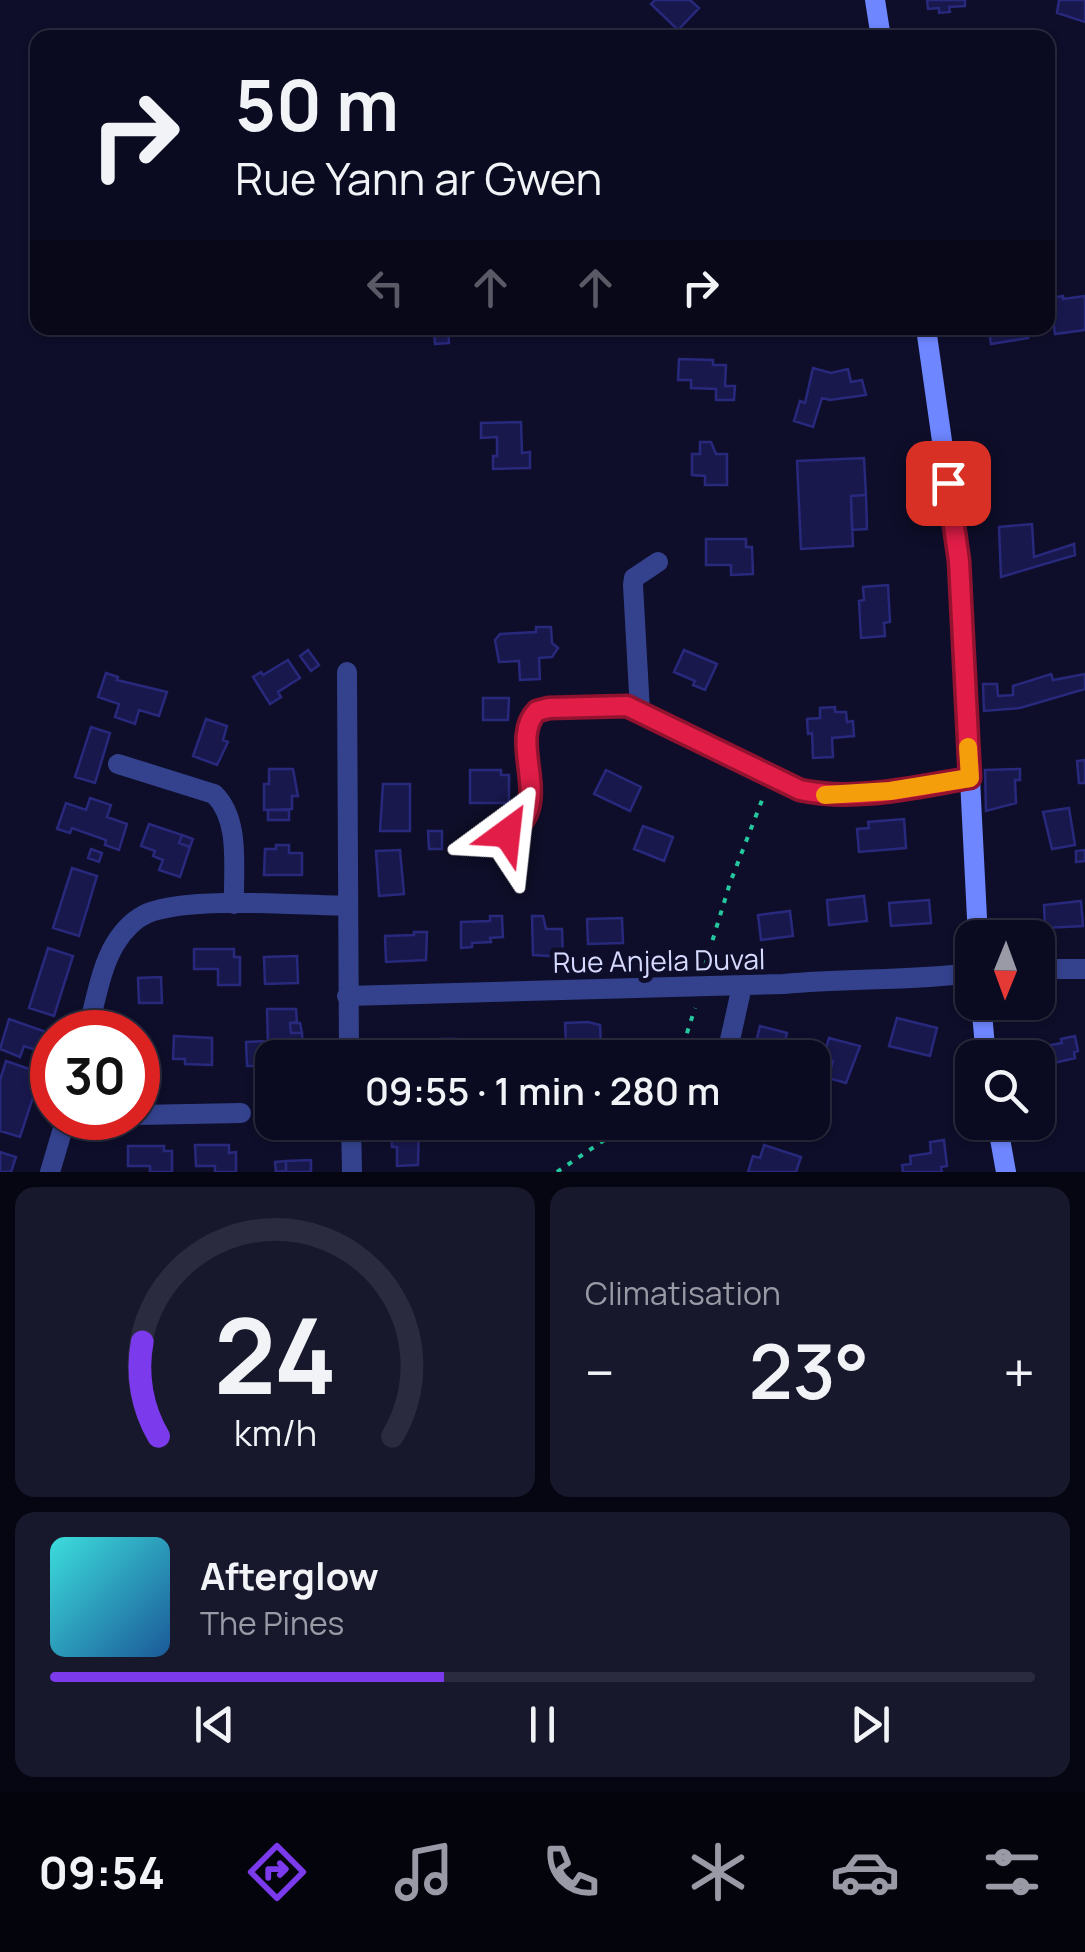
<!DOCTYPE html>
<html lang="fr">
<meta charset="utf-8">
<style>
body{margin:0;font-family:Manrope,sans-serif;background:#18182d;color:#f1f3f6;height:100vh;display:flex;flex-direction:column;font-size:38px;white-space:nowrap}
*{box-sizing:border-box;margin:0}
p{font-size:32px;color:#999aa5}
.icon{flex:none;width:55px;height:55px;fill:none;stroke:currentColor;stroke-width:2;stroke-linecap:round;stroke-linejoin:round}
.map{position:relative;height:1172px;overflow:hidden}
.details{display:flex;flex-direction:column;gap:15px;padding:15px;background:#060612;flex:1}
.details>*{flex:none}
.guide{position:absolute;left:30px;top:30px;width:1025px;height:305px;border-radius:20px;box-shadow:0 2px 8px #0004,0 0 0 2px #2a2b3e;background:#0a0a20;color:#f1f3f6;overflow:hidden}
.needle{width:65px;rotate:181deg}
.fabs{position:absolute;left:955px;top:920px;display:grid;gap:20px}
.fabs a{display:grid;place-items:center;width:100px;height:100px;border-radius:20px;background:#0a0a20;box-shadow:0 2px 8px #0004,0 0 0 2px #2a2b3e;font-size:50px}
.speed{position:absolute;left:30px;top:1010px;display:flex;gap:20px;font-size:50px;font-weight:700;text-align:center}
.speed>*{display:grid;place-content:center;width:130px;height:130px;border-radius:50%;background:#0a0a20;box-shadow:0 2px 8px #0004,0 0 0 2px #2a2b3e;line-height:1}
.speed .limit{border:15px solid #d22;background:#fff;color:#111}
.pin{position:absolute;display:grid;place-items:center;width:85px;height:85px;color:#fff;margin:-42px;border-radius:20px;box-shadow:0 5px 15px #0006}
.me{position:absolute;width:110px;margin:-55px;rotate:30deg;stroke-linejoin:round;filter:drop-shadow(0 0 8px #0008)}
.turn{display:flex;align-items:center;gap:35px;height:210px;padding:0 40px;font-size:45px}
.turn .icon{width:130px;height:130px;stroke-width:2.5}
.turn b{display:block;font-size:70px;line-height:85px}
.lanes{display:flex;align-items:center;height:95px;padding:0 40px;background:#0003;justify-content:center;gap:50px;direction:ltr}
.lanes .off{opacity:.35}
.big{font-size:75px;font-weight:600;line-height:1.1}
.details .tile{flex:1;display:flex;flex-direction:column;justify-content:center;gap:15px;min-width:0;padding:0 35px;border-radius:20px;background:#18182d}
.details .dial{align-items:center;gap:0}
.dial svg{height:260px;overflow:visible;fill:none;stroke:#2a2b3e;stroke-width:7;stroke-linecap:round;text-anchor:middle}
.dial text{fill:#f1f3f6;stroke:none}
.song{display:flex;align-items:center;gap:30px}
.cover{width:120px;height:120px;border-radius:15px;background:linear-gradient(135deg,hsl(180 70% 55%),hsl(210 70% 35%))}
.played{height:10px;border-radius:5px;background:linear-gradient(90deg,#7c3aed 40%,#2a2b3e 40%)}
.keys{display:flex;justify-content:space-around;direction:ltr}
.heat{display:flex;justify-content:space-between;align-items:center;font-size:55px;direction:ltr}
.details .tiles{flex:1;display:grid;gap:15px;grid-template-columns:1fr 1fr}
.tile:last-child{grid-column:span 2}
.trip{position:absolute;left:255px;top:1040px;width:575px;height:100px;border-radius:20px;background:#0a0a20;box-shadow:0 2px 8px #0004,0 0 0 2px #2a2b3e;font-weight:600;line-height:100px;text-align:center}
.dock{display:flex;height:160px;justify-content:space-around;align-items:center;background:#04040d;color:#999aa5}
.dock .icon{width:70px;height:70px}
.dock .on{color:#7c3aed}
.dock b{font-size:45px;color:#f1f3f6}
.map>svg:first-child{display:block}
</style>
<div class="map">
<svg width="1085" height="1172" viewBox="0 0 1085 1172">
<rect width="100%" height="100%" fill="#0e0e2a"/>
<path fill="#19184d" stroke="#28287c" stroke-width="2.5" d="M655,0h35l9,8 -21,22 -27,-26z
M927,0h38v6l-16,1 1,5 -11,1v-5l-11,1z
M1059,0h26v22l-28,-9z
M1063,296v3l22,-3v34l-30,4 -5,-36z
M434,328h14l1,15 -14,1z
M992,328h34l2,10 -37,6 -2,-13z
M679,359l34,1v5h13l-1,21h10l-1,14h-18v-11l-25,-1v-8h-13z
M813,368l18,5 17,-4 3,13 11,-2 4,15 -36,5 -8,-2 -9,29 -19,-6 6,-20 5,2z
M521,422l1,31 8,-1v16l-37,1v-13h4v-19l-16,1v-15z
M700,442h11l5,12h11v31h-22v-9l-13,-1v-21h8z
M864,458l2,37 -15,1 2,50 -52,3 -4,-88z
M866,495l1,34 -15,1 -1,-34z
M1032,524l2,33 40,-13 1,11 -74,22 -2,-50z
M706,539h40v8h6l1,27 -22,1v-10h-25z
M888,585l2,37 -6,1 1,13 -24,2 -2,-37 5,-1 -1,-13z
M536,627h15l1,16 6,5 -6,9 -13,1 1,21 -20,1 -1,-19 -20,1 -4,-22 5,-6 36,-2z
M308,650l11,15 -8,6 -11,-15z
M684,650l33,14 -12,26 -12,-5 2,-4 -21,-9z
M288,660l12,18 -22,14 3,5 -11,7 -17,-27 8,-5 2,3z
M106,673l12,4 -1,3 50,12 -8,24 -20,-6 -4,14 -20,-7 4,-13 -21,-7z
M1051,674l2,6 32,-6v15l-65,19 -36,3 -1,-27h14l1,12 15,-1v-9z
M483,698h26l-1,22h-25z
M835,707v5h11l1,10 6,-1 1,15 -22,2 1,19 -20,1 -1,-25 -4,1 -1,-15 13,-1v-10z
M206,719l21,7 -4,14 5,2 -11,23 -24,-9z
M91,727l19,6 -15,50 -20,-6z
M1085,760v23h-6l-2,-22z
M269,769h24l5,27h-6v13l-28,1v-26h5z
M1020,769v11h-5l1,23 -30,8 -1,-41z
M470,770h31v5h8v28h-39z
M606,770l35,17 -11,24 -36,-17z
M383,784h27v47h-30z
M90,798l21,7 -4,12 20,7 -8,26 -14,-5 1,-5 -34,-12 -2,5 -13,-4 9,-26 20,7z
M1069,808l6,37 -23,4 -9,-37z
M268,810h21v10h-21z
M904,819l2,29 -47,4 -2,-23 12,-1 -1,-6z
M149,824l33,11 -3,8 11,4 -10,30 -21,-7 4,-10 -10,-4 2,-5 -14,-5z
M643,826l30,11 -9,24 -30,-12z
M428,831h14v18h-13z
M182,835l11,4 -3,8 -11,-4z
M276,845h13v8h13v22h-38l1,-26h11z
M91,849l11,4 -3,9 -11,-4z
M400,850l4,44 -25,2 -3,-45z
M1085,850v11l-9,1v-11z
M72,868l25,8 -18,60 -26,-8z
M864,896l3,25 -38,4 -2,-25z
M929,900l2,23 -40,3 -2,-23z
M1081,901l2,25 -38,2 -1,-23z
M790,911l3,25 -32,4 -3,-25z
M490,916h12l1,21 -13,1 1,4 -19,1v4l-11,1v-26l29,-1z
M532,916h11l3,13h16l1,28 -30,-2z
M622,918l1,25 -35,1 -1,-25z
M414,932h13l-1,28 -40,2 -1,-26 29,-1z
M48,948l25,8 -19,60 -25,-8z
M194,949h40v8h6v28h-22v-16h-24z
M753,953l2,16 -14,2 -3,-16z
M297,956l1,27 -33,1 -1,-27z
M161,977l1,26h-23l-1,-25z
M267,1009h29l1,13 -7,1 1,10h11l1,24 -23,1v-11h-12z
M897,1018l40,10 -7,28 -41,-10z
M9,1019l40,14 -7,19 -18,-6 -4,11 -20,-8z
M588,1022l12,3 1,20 -35,1 -1,-23z
M290,1023h10l2,10h-11z
M760,1026l27,7 -6,25h-29z
M174,1036l38,2v27l-27,-1v-5h-12z
M1075,1036l3,15 -4,1 1,6 -37,9v-9h-30l-1,-5 55,-10 -1,-4z
M829,1038l31,8 -14,37 -18,-5 5,-17 -10,-3z
M442,1039h14l1,12h9v-7h13v14h-42l5,-1z
M266,1041v25h-19l-1,-24z
M530,1043v4l13,-1v12h-42v-14z
M404,1052v6h-23l-1,-5z
M6,1061l35,12 -21,64 -20,-6v-51z
M274,1122h19v8l-18,1z
M391,1122h28l-1,43 -21,1v-19h-5z
M944,1140l3,26 -6,1 1,5h-39l-1,-7 9,-1 -1,-8 21,-3 -1,-11z
M195,1145h34v8l7,-1v20h-21v-6h-19z
M764,1145l37,12 -5,15h-48l5,-16 7,2z
M128,1146h36v5h8v21h-22v-6h-22z
M0,1152l16,5 -5,15h-11z
M311,1160v12h-35l10,-1v-10z
M286,1161v10l-10,1 -1,-10z"/>
<g fill="none" stroke-linecap="round" stroke-linejoin="round">
<path stroke="#24c79e" stroke-width="4" stroke-dasharray="5 8" stroke-linecap="butt" d="M705,965l25,-82 34,-88
M679,1058l16,-50
M557,1172l74,-50"/>
<path stroke="#34428e" stroke-width="20" d="M347,672l2,386
M640,711l-7,-126 1,-7 24,-16
M118,764l96,30c27,26 19,75 20,110
M500,834c60,-11 8,-94 37,-123l12,-3 78,-3 173,85c56,12 115,-3 170,-11
M1038,969h47
M347,996l437,-12c63,-6 126,-3 188,-11
M87,1032c8,-27 13,-63 28,-88 8,-13 19,-25 33,-31 42,-17 151,-8 200,-7
M726,1058l16,-72
M138,1115l103,-2
M351,1122l1,50
M711,1124v-2
M50,1172l16,-54"/>
<path stroke="#6e86ff" stroke-width="20" d="M875,0l6,38
M926,328l33,233 19,377
M981,1002l5,56
M997,1122l9,50"/>
</g>
<g fill="none" stroke-linecap="round" stroke-linejoin="round">
<g stroke="#92132f" stroke-width="25">
<path id="route" d="M507,833c51,-25 -1,-91 30,-122l12,-3 78,-2 173,84c56,12 115,-3 170,-12l-11,-217 -11,-78"/>
</g>
<use href="#route" stroke="#e11d48" stroke-width="18"/>
<path stroke="#f59e0b" stroke-width="18" d="M825,795l65,-4 80,-13 -2,-31"/>
</g>
<g text-anchor="middle" dominant-baseline="central" stroke-width="10" stroke-linejoin="round" paint-order="stroke">
<g font-size="28" fill="#d7daff" stroke="#0e0e2a">
<text transform="translate(659 960) rotate(-1)">Rue Anjela Duval</text>
</g>
</g>
</svg>
<div class="fabs">
<a><svg class="needle" viewBox="-14 -14 28 28"><path d="M0-13l5 13h-10z" fill="#e53935"/><path d="M0 13l5-13h-10z" fill="#999aa5"/></svg></a>
<a><svg class="icon" aria-label="search" viewBox="0 0 24 24"><circle cx="10" cy="10" r="6"/><path d="M15 15l6 6"/></svg></a>
</div>
<div class="speed"><div class="limit">30</div></div>
<div class="pin" style="left:948px;top:483px;background:#d93025"><svg class="icon" aria-label="arrive" viewBox="0 0 24 24"><path d="M6 21V4h12l-3 4 3 4H6"/></svg></div>
<svg class="me" style="left:507px;top:833px" viewBox="-20 -20 40 40"><path d="M0-17L14 15 0 8-14 15z" fill="#e11d48" stroke="#fff" stroke-width="4"/></svg>
<div class="trip">09:55 · 1 min · 280 m</div>
<div class="guide">
<div class="turn"><svg class="icon" aria-label="right" viewBox="0 0 24 24"><path d="M7 20v-9h11M14 6l5 5-5 5"/></svg><div><b>50 m</b>Rue Yann ar Gwen</div></div>
<div class="lanes"><svg class="icon off" aria-label="left" viewBox="0 0 24 24"><path d="M17 20v-9H6M10 6l-5 5 5 5"/></svg><svg class="icon off" aria-label="ahead" viewBox="0 0 24 24"><path d="M12 20V5M6 11l6-6 6 6"/></svg><svg class="icon off" aria-label="ahead" viewBox="0 0 24 24"><path d="M12 20V5M6 11l6-6 6 6"/></svg><svg class="icon" aria-label="right" viewBox="0 0 24 24"><path d="M7 20v-9h11M14 6l5 5-5 5"/></svg></div>
</div>
</div>
<section class="details">
<div class="tiles">
<div class="tile dial"><svg viewBox="0 0 100 80">
<path d="M14 69A42 42 0 1 1 86 69"/>
<path d="M14 69A42 42 0 0 1 9 40" stroke="#7c3aed"/>
<text x="50" y="56" font-size="32" font-weight="700">24</text>
<text x="50" y="72" font-size="11">km/h</text>
</svg></div>
<div class="tile"><p>Climatisation</p>
<div class="heat"><a>−</a><b class="big">23°</b><a>+</a></div>
</div>
<div class="tile">
<div class="song"><i class="cover"></i><div><b>Afterglow</b><p>The Pines</p></div></div>
<div class="played"></div>
<div class="keys"><svg class="icon" aria-label="previous" viewBox="0 0 24 24"><path d="M18 5L8 12l10 7zM5 5v14"/></svg><svg class="icon" aria-label="pause" viewBox="0 0 24 24"><path d="M8 5v14M16 5v14"/></svg><svg class="icon" aria-label="next" viewBox="0 0 24 24"><path d="M6 5l10 7-10 7zM19 5v14"/></svg></div>
</div>
</div>
</section>
<nav class="dock">
<b>09:54</b>
<svg class="icon on" aria-label="directions" viewBox="0 0 24 24"><path d="M12 3l9 9-9 9-9-9zM9 14v-3h6M13 9l2 2-2 2"/></svg>
<svg class="icon" aria-label="music" viewBox="0 0 24 24"><path d="M9 18V5l10-2v13"/><circle cx="6" cy="18" r="3"/><circle cx="16" cy="16" r="3"/></svg>
<svg class="icon" aria-label="phone" viewBox="0 0 24 24"><path d="M5 4h4l2 5-3 2q2 4 5 5l2-3 5 2v4C11 20 4 13 5 4z"/></svg>
<svg class="icon" aria-label="climate" viewBox="0 0 24 24"><path d="M12 3v18M4 7l16 10M4 17L20 7"/></svg>
<svg class="icon" aria-label="car" viewBox="0 0 24 24"><path d="M5 17H2v-5l4-1 3-4h7l3 4 3 1v5h-3M9 17h6M6 11h13"/><circle cx="7" cy="17" r="2"/><circle cx="17" cy="17" r="2"/></svg>
<svg class="icon" aria-label="filters" viewBox="0 0 24 24"><path d="M4 7h16M4 17h16"/><circle cx="9" cy="7" r="2"/><circle cx="15" cy="17" r="2"/></svg>
</nav>
